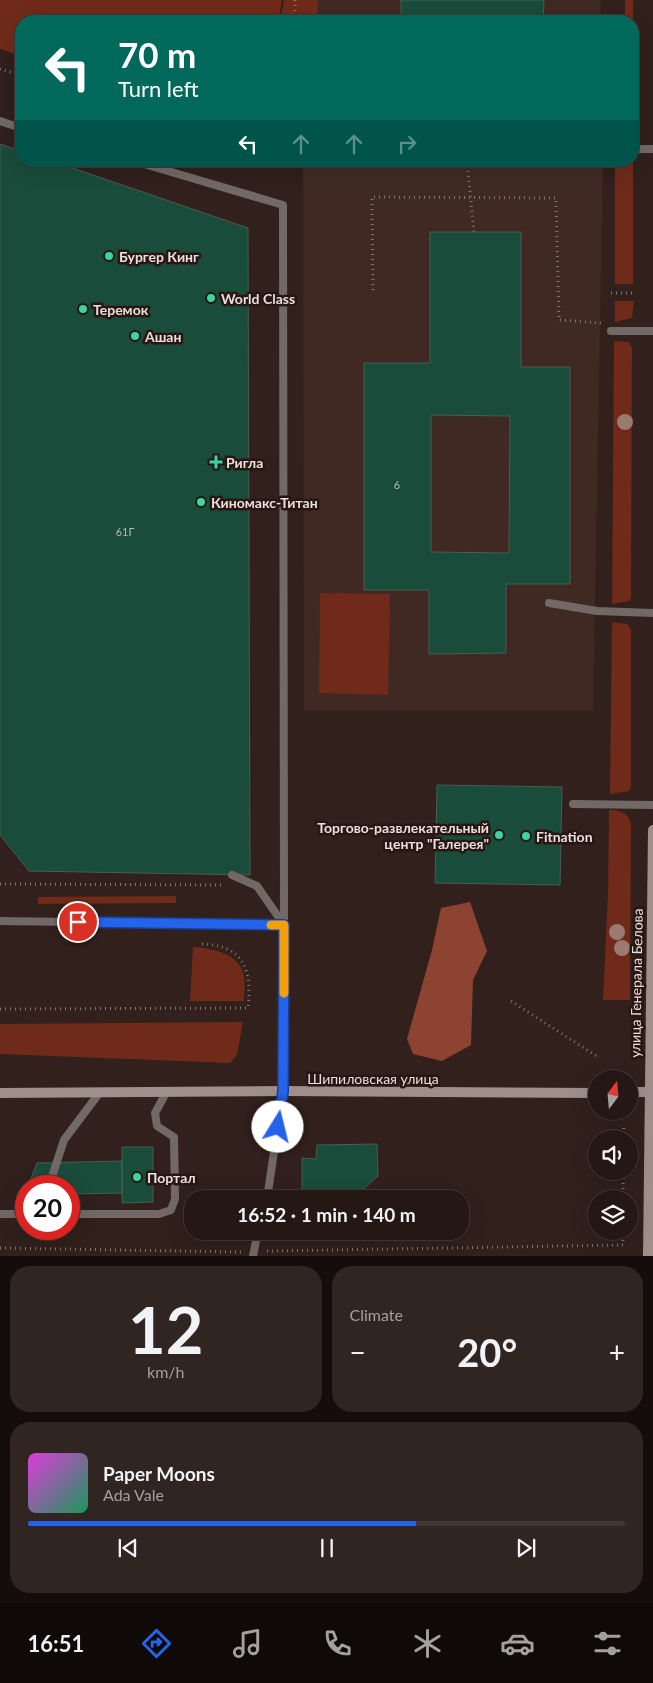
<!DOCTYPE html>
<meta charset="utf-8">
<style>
body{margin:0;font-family:Lato,sans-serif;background:#312522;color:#f1f3f6;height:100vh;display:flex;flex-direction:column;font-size:19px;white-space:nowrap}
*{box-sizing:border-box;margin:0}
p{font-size:16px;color:#a3a0a0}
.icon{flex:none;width:28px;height:28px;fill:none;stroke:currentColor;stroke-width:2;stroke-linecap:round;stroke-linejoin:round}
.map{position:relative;height:1256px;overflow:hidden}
.side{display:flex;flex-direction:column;gap:10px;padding:10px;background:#140d0b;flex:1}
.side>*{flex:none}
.guide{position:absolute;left:15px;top:15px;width:624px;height:152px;border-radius:20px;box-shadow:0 5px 20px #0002,0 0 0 1px #423734;background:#00695c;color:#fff;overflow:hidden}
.needle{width:32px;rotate:16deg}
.controls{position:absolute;left:588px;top:1070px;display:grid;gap:10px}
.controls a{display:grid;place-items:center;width:50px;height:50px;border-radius:50%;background:#251814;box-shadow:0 5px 20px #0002,0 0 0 1px #423734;font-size:25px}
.speed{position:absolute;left:15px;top:1175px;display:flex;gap:10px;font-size:25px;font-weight:700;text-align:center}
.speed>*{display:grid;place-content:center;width:65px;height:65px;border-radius:50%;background:#251814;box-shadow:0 5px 20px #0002,0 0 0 1px #423734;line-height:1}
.speed .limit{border:8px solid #d22;background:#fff;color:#111}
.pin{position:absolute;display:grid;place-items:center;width:42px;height:42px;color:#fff;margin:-21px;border:2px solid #fff;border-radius:50%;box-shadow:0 1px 5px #0007}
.me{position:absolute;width:55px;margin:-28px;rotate:9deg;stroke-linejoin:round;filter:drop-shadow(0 0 4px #0008)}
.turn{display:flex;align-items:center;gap:18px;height:105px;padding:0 20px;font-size:22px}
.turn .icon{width:65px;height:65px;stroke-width:2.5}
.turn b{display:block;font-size:35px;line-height:42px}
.lanes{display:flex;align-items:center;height:48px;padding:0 20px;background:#0003;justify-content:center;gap:25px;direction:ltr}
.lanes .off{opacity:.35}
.big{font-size:38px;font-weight:700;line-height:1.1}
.side .widget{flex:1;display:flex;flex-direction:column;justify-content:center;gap:8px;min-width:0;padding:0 18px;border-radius:20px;background:#312522}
.side .dial{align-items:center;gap:0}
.dial b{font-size:65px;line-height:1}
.song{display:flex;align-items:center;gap:15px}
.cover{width:60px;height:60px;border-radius:8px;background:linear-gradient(135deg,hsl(300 70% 55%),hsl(150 70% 35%))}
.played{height:5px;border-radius:2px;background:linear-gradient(90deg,#2563eb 65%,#423734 65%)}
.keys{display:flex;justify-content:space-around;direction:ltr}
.heat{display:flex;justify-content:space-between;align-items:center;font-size:28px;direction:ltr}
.side .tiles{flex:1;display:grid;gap:10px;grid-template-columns:1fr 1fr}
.widget:last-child{grid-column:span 2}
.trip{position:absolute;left:184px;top:1190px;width:285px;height:50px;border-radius:20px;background:#251814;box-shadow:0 5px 20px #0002,0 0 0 1px #423734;font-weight:700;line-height:50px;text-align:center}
.menu{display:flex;height:80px;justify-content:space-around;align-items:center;background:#0f0a08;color:#a3a0a0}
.menu .icon{width:35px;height:35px}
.menu .active{color:#2563eb}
.menu b{font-size:22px;color:#f1f3f6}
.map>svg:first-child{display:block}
</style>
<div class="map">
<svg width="653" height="1256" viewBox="0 0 653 1256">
<rect width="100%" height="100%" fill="#31201b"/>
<path fill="#402923" d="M318,0h283l-1,21h-283z
M303,161h300l-10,550h-289z"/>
<path fill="#702a19" d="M0,0h282l-4,21h-257v35l-21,-7z
M284,0h34l-1,21h-37z
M625,0h8v135l-1,-114h-15v-6l8,-1z
M633,159v125h-18v-123h17z
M615,301h19l-2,17 -17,4z
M614,341l15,1 3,6 -1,249 -2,4 -17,3z
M320,593l70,1 -2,101 -69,-2z
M612,622l15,2 4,5v157l-2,5 -19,3z
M609,810c10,0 19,2 22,14l-1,176h-27l5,-107z
M176,896v7l-138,1v-7z
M193,947c18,1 45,6 50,26 3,8 1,20 1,28h-54z
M243,1022l-6,33 -7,8 -230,-9v-30z"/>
<path fill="#8c4332" d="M470,902l17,49 -14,29 -2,65 -29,16 -29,-7 -6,-15 25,-89 9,-42z"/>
<path fill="#194c3a" stroke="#485d54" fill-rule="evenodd" d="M401,0h143l-1,21h-142z
M0,144l21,7v10h31l196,67 2,647 -221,-4 -29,-36z
M430,232h91v135h49v217h-64v69l-77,1v-64h-65v-227h66zM431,415l79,1 -1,137 -78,-1z
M437,785l125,2 -2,98 -125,-2z
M377,1144l1,32 -18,16 -58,-2v-32l14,1 1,-14z
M122,1147h31v55l-31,1z
M122,1161v32l-53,1v-8h-41l9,-23z"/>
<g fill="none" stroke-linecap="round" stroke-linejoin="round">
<path stroke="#837470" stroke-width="3" stroke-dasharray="1 4" stroke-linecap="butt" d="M295,21v-21
M0,69l21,6
M467,161l7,71
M373,290l-1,-93 184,1 3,122 42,3
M611,293h22
M0,884l224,1
M511,1001l87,56
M0,1009l248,-1c4,-39 -4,-64 -49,-64
M623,1139l1,-15
M623,1199v-28
M0,1248l241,4
M267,1251l356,-6v-14"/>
<path stroke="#726966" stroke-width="8" d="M0,121l21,7
M632,149h21
M611,331h42
M549,603l48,8 56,2
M573,804l80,1
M232,875l25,11 27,39 -1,166 -16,108
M0,921l284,4 -1,-720 -149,-44
M49,1186l15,-46 36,-48
M0,1214h26
M69,1214h90l12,-4 4,-11 -1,-62 -17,-11 -2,-13 11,-20
M253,1256l5,-25"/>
<path stroke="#9e8f8b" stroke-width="10" d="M629,1092h24
M0,1093l283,-2 313,2
M648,1256l5,-426"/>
</g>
<g fill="#9a7a71">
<circle cx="625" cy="422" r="8"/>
<circle cx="617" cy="932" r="8"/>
<circle cx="622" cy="948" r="8"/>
</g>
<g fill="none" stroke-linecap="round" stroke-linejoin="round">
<g stroke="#184099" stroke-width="12">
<path id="route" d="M78,922l206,3 -1,166 -5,36"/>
</g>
<use href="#route" stroke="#2563eb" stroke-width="9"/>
<path stroke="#f59e0b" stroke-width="9" d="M271,925h13v68"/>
</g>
<g fill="#3bd4a4" stroke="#271612" stroke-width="2">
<circle cx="109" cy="256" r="5"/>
<circle cx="211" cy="298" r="5"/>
<circle cx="83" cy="309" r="5"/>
<circle cx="135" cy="336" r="5"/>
<path d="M213.5 454.5h5v5h5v5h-5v5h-5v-5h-5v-5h5z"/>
<circle cx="201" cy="502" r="5"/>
<circle cx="499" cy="835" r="5"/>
<circle cx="526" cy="836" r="5"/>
<circle cx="137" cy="1177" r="5"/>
</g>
<g text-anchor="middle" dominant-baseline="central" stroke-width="5" stroke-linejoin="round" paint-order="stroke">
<g font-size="11" fill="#b6bab3">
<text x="397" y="484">6</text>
<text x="125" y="531">61Г</text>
</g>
<g font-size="14" font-weight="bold" fill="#ebdfdb" stroke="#271612" text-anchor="start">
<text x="119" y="256">Бургер Кинг</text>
<text x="221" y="298">World Class</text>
<text x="93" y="309">Теремок</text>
<text x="145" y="336">Ашан</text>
<text x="226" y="462">Ригла</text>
<text x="211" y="502">Киномакс-Титан</text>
<text x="489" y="827" text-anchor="end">Торгово-развлекательный<tspan x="489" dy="16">центр "Галерея"</tspan></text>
<text x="536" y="836">Fitnation</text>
<text x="147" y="1177">Портал</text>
</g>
<g font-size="14" fill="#ebdfdb" stroke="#271612">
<text transform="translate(636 983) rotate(-89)">улица Генерала Белова</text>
<text x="373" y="1078">Шипиловская улица</text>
</g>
</g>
</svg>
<div class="controls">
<a><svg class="needle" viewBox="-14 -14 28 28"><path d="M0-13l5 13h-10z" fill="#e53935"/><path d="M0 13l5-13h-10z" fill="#a3a0a0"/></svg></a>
<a><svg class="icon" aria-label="sound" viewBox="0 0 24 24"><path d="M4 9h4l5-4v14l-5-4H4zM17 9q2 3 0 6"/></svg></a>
<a><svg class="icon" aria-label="layers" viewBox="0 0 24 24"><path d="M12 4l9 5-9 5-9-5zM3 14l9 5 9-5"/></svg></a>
</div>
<div class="speed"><div class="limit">20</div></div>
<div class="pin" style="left:78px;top:922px;background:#d93025"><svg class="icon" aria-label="arrive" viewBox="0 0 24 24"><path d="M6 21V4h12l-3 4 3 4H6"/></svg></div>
<svg class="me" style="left:278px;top:1127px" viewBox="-20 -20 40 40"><circle r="19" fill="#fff"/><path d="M0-13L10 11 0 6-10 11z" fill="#2563eb"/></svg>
<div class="trip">16:52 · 1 min · 140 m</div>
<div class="guide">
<div class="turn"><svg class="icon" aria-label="left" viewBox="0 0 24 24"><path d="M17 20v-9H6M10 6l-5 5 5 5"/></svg><div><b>70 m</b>Turn left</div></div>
<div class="lanes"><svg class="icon" aria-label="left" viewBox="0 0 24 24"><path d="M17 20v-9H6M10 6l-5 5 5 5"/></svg><svg class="icon off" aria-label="ahead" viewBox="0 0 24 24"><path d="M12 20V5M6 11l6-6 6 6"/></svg><svg class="icon off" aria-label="ahead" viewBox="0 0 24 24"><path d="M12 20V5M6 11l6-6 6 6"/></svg><svg class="icon off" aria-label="right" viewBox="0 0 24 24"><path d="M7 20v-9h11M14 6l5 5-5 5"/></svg></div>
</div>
</div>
<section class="side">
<div class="tiles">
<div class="widget dial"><b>12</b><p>km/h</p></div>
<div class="widget"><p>Climate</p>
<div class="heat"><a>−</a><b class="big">20°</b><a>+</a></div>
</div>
<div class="widget">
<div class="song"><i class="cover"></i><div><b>Paper Moons</b><p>Ada Vale</p></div></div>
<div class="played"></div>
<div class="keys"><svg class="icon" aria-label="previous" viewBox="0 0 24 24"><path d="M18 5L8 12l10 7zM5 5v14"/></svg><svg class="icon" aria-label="pause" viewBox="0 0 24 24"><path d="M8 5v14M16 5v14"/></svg><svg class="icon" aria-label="next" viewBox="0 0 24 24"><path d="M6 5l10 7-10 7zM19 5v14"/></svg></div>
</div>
</div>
</section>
<nav class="menu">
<b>16:51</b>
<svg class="icon active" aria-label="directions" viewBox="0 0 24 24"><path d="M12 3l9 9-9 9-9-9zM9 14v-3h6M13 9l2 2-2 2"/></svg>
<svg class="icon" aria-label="music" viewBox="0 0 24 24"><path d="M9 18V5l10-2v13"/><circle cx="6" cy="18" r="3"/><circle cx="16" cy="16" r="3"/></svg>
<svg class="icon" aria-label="phone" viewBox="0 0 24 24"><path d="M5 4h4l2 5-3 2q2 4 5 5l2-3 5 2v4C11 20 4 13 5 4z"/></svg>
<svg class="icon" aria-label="climate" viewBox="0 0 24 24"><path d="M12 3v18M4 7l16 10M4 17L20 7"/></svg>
<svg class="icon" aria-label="car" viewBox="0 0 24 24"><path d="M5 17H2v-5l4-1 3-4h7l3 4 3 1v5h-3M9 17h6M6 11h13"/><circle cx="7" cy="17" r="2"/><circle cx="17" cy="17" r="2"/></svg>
<svg class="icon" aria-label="filters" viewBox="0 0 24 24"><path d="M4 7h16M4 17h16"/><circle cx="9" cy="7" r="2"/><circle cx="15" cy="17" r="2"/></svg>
</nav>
